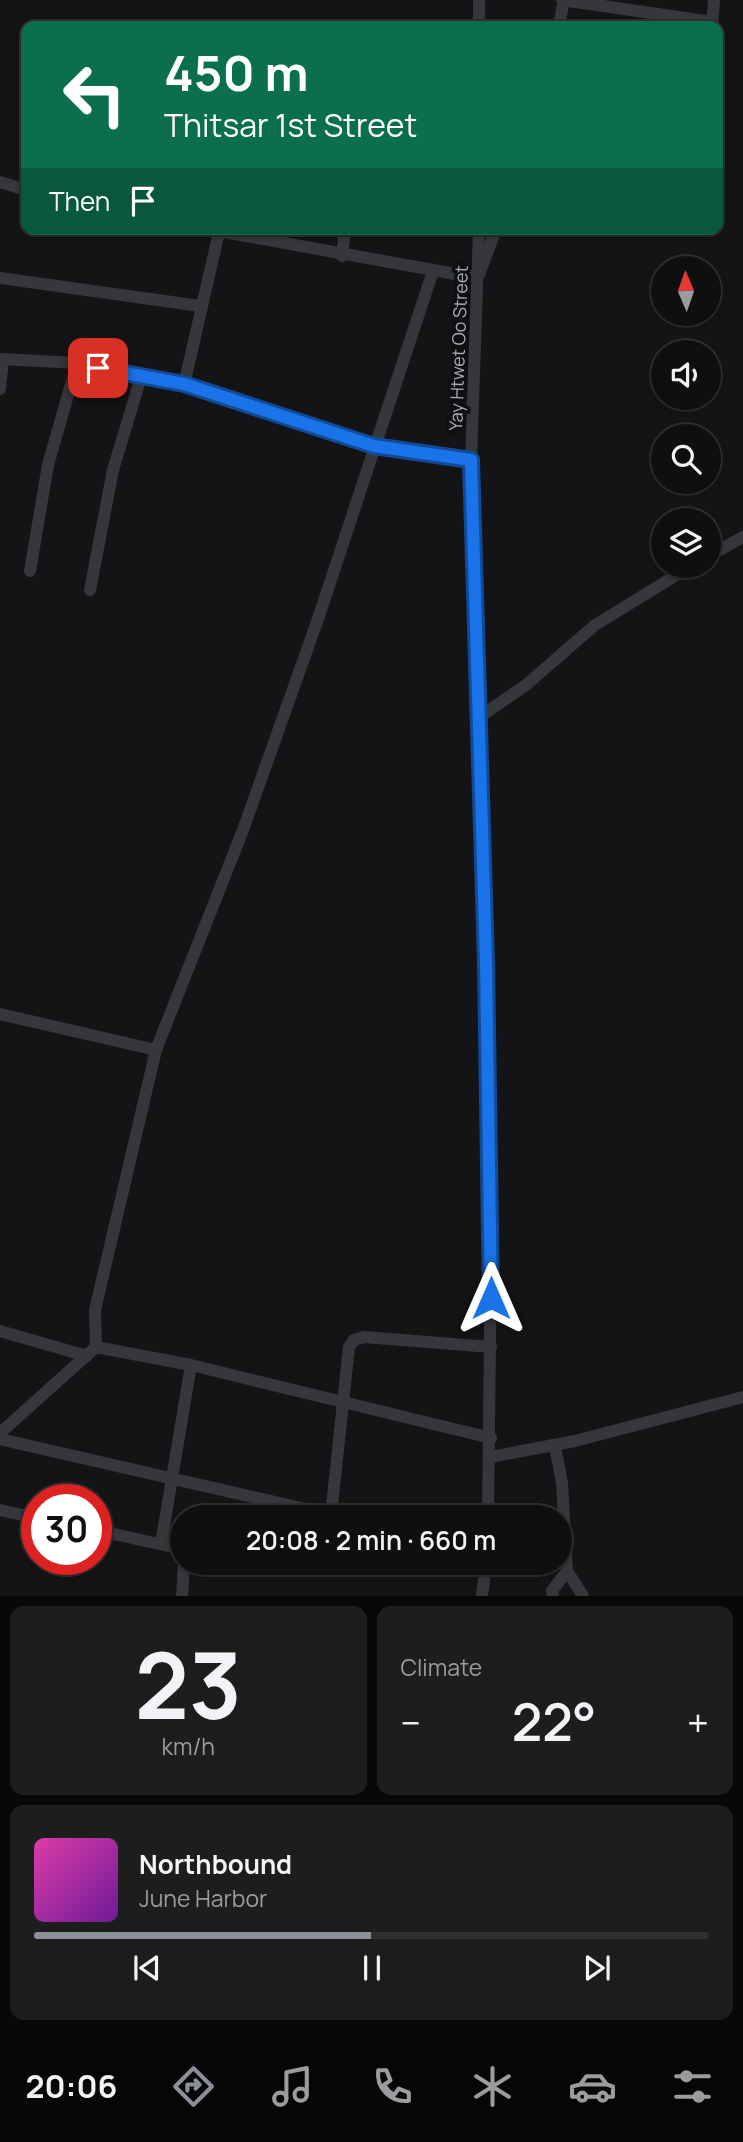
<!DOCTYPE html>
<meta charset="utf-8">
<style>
body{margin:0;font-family:Manrope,sans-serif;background:#1d1d1e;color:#f1f3f6;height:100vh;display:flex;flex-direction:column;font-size:26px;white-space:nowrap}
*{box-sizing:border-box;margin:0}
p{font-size:23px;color:#9b9c9f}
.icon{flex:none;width:38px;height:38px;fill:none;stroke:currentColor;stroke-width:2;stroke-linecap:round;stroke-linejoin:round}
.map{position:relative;height:1596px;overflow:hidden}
.panel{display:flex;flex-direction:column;gap:10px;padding:10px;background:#080809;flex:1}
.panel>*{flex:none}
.hud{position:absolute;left:21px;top:21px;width:702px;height:214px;border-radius:14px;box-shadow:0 2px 5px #0004,0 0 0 2px #2f2f30;background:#0b6e4f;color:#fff;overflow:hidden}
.needle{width:46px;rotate:358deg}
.fabs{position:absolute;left:651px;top:256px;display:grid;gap:14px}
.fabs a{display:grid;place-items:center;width:70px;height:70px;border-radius:50%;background:#0f0f10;box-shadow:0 2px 5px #0004,0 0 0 2px #2f2f30;font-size:35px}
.speed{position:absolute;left:21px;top:1484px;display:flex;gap:14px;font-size:35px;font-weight:700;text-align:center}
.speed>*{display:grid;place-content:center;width:91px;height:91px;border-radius:50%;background:#0f0f10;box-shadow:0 2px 5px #0004,0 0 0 2px #2f2f30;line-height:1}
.speed .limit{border:10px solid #d22;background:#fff;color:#111}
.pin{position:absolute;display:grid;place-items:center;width:60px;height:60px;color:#fff;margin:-30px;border-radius:14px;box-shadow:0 4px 10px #0006}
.me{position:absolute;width:77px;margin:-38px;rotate:0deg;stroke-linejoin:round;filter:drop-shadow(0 0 5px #0008)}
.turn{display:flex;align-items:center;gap:24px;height:147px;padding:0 28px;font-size:32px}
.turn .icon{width:91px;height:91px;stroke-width:2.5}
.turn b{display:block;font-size:49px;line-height:60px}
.then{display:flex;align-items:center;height:66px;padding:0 28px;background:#0003;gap:14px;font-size:26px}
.big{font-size:52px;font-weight:600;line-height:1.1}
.panel .card{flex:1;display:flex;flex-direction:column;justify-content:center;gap:10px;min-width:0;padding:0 24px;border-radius:14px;background:#1d1d1e}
.panel .dial{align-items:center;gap:0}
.dial b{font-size:91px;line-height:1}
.song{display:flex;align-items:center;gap:21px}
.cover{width:84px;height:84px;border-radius:10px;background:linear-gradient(135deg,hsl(320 70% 55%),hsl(280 70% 35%))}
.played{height:7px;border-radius:4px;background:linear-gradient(90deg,#8c9099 50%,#2f2f30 50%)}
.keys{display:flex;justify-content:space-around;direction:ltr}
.heat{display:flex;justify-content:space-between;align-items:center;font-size:38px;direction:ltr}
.panel .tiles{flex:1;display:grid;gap:10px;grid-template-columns:1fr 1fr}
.card:last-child{grid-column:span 2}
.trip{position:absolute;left:170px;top:1505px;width:402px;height:70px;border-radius:35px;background:#0f0f10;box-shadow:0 2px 5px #0004,0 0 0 2px #2f2f30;font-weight:600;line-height:70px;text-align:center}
.dock{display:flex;height:112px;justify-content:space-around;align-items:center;background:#060606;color:#9b9c9f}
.dock .icon{width:49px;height:49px}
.dock .active{color:#8c9099}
.dock b{font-size:32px;color:#f1f3f6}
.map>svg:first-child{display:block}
</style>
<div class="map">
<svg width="743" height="1596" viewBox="0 0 743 1596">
<rect width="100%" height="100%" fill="#141416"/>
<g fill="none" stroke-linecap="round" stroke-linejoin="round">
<path stroke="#35373b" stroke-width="12" d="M479,0v26
M562,0l151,22
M559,26l5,-26
M712,26l2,-26
M0,182l26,8
M207,229l254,46h18l17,-46
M479,229l-8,232 16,501 4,288 -3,267
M342,256l3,-27
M0,278l200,28
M0,359l77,4 107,22 191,61 96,15
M184,385l35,-153
M0,389l3,-29
M709,556l34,-19
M30,571l18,-106 29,-102
M90,590l23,-120 28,-93
M478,718l48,-33 69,-60 98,-60
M0,1014l156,36
M0,1331l87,25
M96,1347l95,18 300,73
M0,1433l96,-86 -1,-37 61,-260 87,-220 75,-211 115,-348
M0,1439l340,78
M555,1446l7,37 5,88 16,25
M490,1457l85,-16 168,-44
M0,1510l37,8
M331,1515l18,-168 5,-7 10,-3 127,10
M96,1530l81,18 5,4
M161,1544l30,-179
M182,1596l2,-33
M482,1596l4,-33
M553,1596l-1,-5 15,-20"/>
</g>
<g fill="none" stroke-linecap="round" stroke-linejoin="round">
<g stroke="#114b97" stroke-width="18">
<path id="route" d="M98,368l86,16 190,62 97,14 15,502 5,336"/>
</g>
<use href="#route" stroke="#1a73e8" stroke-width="12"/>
</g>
<g text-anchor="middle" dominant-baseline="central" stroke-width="7" stroke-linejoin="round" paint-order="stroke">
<g font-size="18" fill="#a6adb6" stroke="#0f0f11">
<text transform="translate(458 348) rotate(-88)">Yay Htwet Oo Street</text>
</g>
</g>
</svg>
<div class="fabs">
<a><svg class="needle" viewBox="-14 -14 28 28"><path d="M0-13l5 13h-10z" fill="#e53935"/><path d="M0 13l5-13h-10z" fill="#9b9c9f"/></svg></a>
<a><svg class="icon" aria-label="sound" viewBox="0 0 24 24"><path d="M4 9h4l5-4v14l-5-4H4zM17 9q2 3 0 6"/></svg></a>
<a><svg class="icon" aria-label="search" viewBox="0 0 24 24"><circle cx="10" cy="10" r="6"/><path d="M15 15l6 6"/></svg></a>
<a><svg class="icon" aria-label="layers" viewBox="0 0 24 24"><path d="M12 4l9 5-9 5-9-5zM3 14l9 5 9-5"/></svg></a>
</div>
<div class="speed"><div class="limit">30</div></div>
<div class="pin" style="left:98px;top:368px;background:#d93025"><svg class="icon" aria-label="arrive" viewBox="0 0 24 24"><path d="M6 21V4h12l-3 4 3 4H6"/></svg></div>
<svg class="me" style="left:491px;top:1298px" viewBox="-20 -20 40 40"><path d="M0-17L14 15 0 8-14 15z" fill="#1a73e8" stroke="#fff" stroke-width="4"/></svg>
<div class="trip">20:08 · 2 min · 660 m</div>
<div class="hud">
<div class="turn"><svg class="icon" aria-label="left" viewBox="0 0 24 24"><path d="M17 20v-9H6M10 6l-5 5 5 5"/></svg><div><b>450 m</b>Thitsar 1st Street</div></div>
<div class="then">Then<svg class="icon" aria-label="arrive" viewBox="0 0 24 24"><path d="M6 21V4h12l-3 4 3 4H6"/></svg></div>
</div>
</div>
<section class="panel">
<div class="tiles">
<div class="card dial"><b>23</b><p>km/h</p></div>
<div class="card"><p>Climate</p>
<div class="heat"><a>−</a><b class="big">22°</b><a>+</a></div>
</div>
<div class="card">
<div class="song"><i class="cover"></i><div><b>Northbound</b><p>June Harbor</p></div></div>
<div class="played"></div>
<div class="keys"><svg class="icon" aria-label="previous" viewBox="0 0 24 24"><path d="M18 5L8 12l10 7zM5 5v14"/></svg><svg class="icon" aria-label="pause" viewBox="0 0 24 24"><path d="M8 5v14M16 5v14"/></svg><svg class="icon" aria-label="next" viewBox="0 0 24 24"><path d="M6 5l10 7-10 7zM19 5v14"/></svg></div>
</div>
</div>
</section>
<nav class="dock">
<b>20:06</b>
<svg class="icon active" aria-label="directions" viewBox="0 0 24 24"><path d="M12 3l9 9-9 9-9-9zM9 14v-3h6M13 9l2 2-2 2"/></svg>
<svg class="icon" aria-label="music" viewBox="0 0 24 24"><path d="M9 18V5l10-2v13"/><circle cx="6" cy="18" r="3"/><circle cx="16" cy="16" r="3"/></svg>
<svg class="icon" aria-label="phone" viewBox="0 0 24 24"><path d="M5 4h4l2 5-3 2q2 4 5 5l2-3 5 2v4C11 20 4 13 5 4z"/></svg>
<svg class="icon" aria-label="climate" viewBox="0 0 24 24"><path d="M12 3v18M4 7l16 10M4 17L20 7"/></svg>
<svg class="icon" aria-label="car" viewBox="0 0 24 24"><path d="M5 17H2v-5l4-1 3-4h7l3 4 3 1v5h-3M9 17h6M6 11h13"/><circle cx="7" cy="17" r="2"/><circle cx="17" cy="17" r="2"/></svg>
<svg class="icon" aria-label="filters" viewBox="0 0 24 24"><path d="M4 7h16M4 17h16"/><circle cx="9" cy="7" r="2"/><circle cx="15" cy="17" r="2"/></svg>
</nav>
